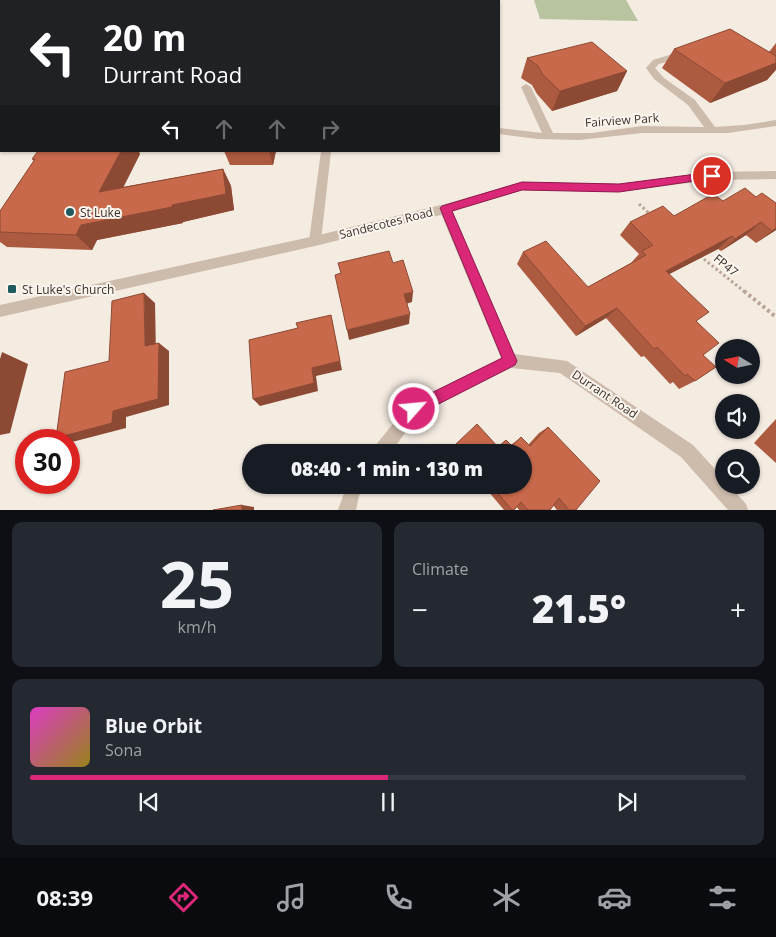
<!DOCTYPE html>
<meta charset="utf-8">
<style>
body{margin:0;font-family:"Open Sans",sans-serif;background:#242831;color:#f1f3f6;height:100vh;display:flex;flex-direction:column;font-size:19px;white-space:nowrap}
*{box-sizing:border-box;margin:0}
p{font-size:16px;color:#9ea1a6}
.icon{flex:none;width:28px;height:28px;fill:none;stroke:currentColor;stroke-width:2;stroke-linecap:round;stroke-linejoin:round}
.map{position:relative;height:510px;overflow:hidden}
.panel{display:flex;flex-direction:column;gap:12px;padding:12px;background:#0d0f14;flex:1}
.panel>*{flex:none}
.top-card{position:absolute;left:0px;top:0px;width:500px;height:152px;box-shadow:0 1px 4px #0004;background:#202124;color:#fff;overflow:hidden}
.needle{width:32px;rotate:280deg}
.tools{position:absolute;left:715px;top:339px;display:grid;gap:10px}
.tools a{display:grid;place-items:center;width:45px;height:45px;border-radius:50%;background:#171b24;box-shadow:0 1px 4px #0004;font-size:25px}
.speed{position:absolute;left:15px;top:429px;display:flex;gap:10px;font-size:25px;font-weight:700;text-align:center}
.speed>*{display:grid;place-content:center;width:65px;height:65px;border-radius:50%;background:#171b24;box-shadow:0 1px 4px #0004;line-height:1}
.speed .limit{border:8px solid #d22;background:#fff;color:#111}
.pin{position:absolute;display:grid;place-items:center;width:42px;height:42px;color:#fff;margin:-21px;border:2px solid #fff;border-radius:50%;box-shadow:0 1px 5px #0007}
.me{position:absolute;width:55px;margin:-28px;rotate:63deg;stroke-linejoin:round;filter:drop-shadow(0 0 4px #0008)}
.turn{display:flex;align-items:center;gap:18px;height:105px;padding:0 20px;font-size:22px}
.turn .icon{width:65px;height:65px;stroke-width:2.5}
.turn b{display:block;font-size:35px;line-height:42px}
.lanes{display:flex;align-items:center;height:48px;padding:0 20px;background:#0003;justify-content:center;gap:25px;direction:ltr}
.lanes .off{opacity:.35}
.big{font-size:38px;font-weight:800;line-height:1.1}
.panel .tile{flex:1;display:flex;flex-direction:column;justify-content:center;gap:8px;min-width:0;padding:0 18px;border-radius:10px;background:#242831}
.panel .dial{align-items:center;gap:0}
.dial b{font-size:65px;line-height:1}
.song{display:flex;align-items:center;gap:15px}
.cover{width:60px;height:60px;border-radius:8px;background:linear-gradient(135deg,hsl(310 70% 55%),hsl(50 70% 35%))}
.played{height:5px;border-radius:2px;background:linear-gradient(90deg,#db2777 50%,#363941 50%)}
.keys{display:flex;justify-content:space-around;direction:ltr}
.heat{display:flex;justify-content:space-between;align-items:center;font-size:28px;direction:ltr}
.panel .tiles{flex:1;display:grid;gap:12px;grid-template-columns:1fr 1fr}
.tile:last-child{grid-column:span 2}
.trip{position:absolute;left:242px;top:444px;width:290px;height:50px;border-radius:25px;background:#171b24;box-shadow:0 1px 4px #0004;font-weight:800;line-height:50px;text-align:center}
.dock{display:flex;height:80px;justify-content:space-around;align-items:center;background:#090b0e;color:#9ea1a6}
.dock .icon{width:35px;height:35px}
.dock .current{color:#db2777}
.dock b{font-size:22px;color:#f1f3f6}
.map>svg:first-child{display:block}
</style>
<div class="map">
<svg width="776" height="510" viewBox="0 0 776 510">
<rect width="100%" height="100%" fill="#f4ebe1"/>
<path fill="#b8c4a0" d="M534,0h92l12,21 -98,-2z"/>
<g fill="none" stroke-linecap="round" stroke-linejoin="round">
<path stroke="#b9a596" stroke-width="3" stroke-dasharray="2.5 2.5" stroke-linecap="butt" d="M639,204l12,11
M700,256l45,36"/>
<path stroke="#b9a596" stroke-width="4" stroke-dasharray="3 3" stroke-linecap="butt" d="M744,291l32,26"/>
<path fill="#cdbbac" fill-rule="evenodd" d="M404,0h8v1h-8z
M676,53l4,3 -1,2 -20,6 -4,4 9,10 31,22 20,27 29,-2 32,-5v6l-48,7h-86l-63,7 -41,-1 -39,-5v-6l43,5 -21,-46 5,-3 5,3 22,46h39l50,-7 62,1 -16,-22 -34,-26 -8,-11 7,-8z"/>
<path fill="#cdbbac" fill-rule="evenodd" d="M341,0h8v1h-8z
M321,151h10l-10,90 -2,4h-8l-2,-4z
M445,204l6,5 63,145 53,7 126,84 31,34v6h5l17,19 2,6h-20l-47,-53 -121,-84 -49,-5 -92,46 -28,38h-18l2,-6 34,-42 92,-46 -62,-149z
M347,485h18l-6,11 -3,14h-18z"/>
<path fill="#cdbbac" fill-rule="evenodd" d="M776,171v8l-64,1 -93,12 -97,-2 -77,24 -130,32 -315,71v-12l315,-69 130,-32 77,-22 97,2 93,-12z"/>
</g>
<path fill="#ac5a40" d="M0,0h21l-1,1h-19v15h-1z
M416,0h49v1h-49z
M776,43v27l-9,10 -57,23 -48,-35 12,-19 95,3z
M1,51v87h-1v-86z
M527,58l100,13 -10,20 -65,20 -15,-17 -5,-9 -11,-7z
M224,151h52l-3,14h-43z
M140,154l-17,33 100,-18 8,17 3,24 -51,12v1l-86,17 -5,10 -85,-3 -7,-5v-31l34,-50 -2,-2z
M723,201l53,29 -20,13 -10,-8 -25,16 -3,-2 -49,25 27,47 7,34 -8,26 -16,8 -6,-7 -3,2 -26,-28 -3,1 -35,-39 -30,18 -59,-72 6,-12 65,35 43,-24 8,-9 -19,-19 10,-13 44,-6z
M776,419v44l-22,-20z
M548,427l28,83h-19l-4,-5 -3,5h-31l-2,-3 -3,3h-10l-21,-25h41v-33h-68l-4,-4 4,-4 42,3 8,-7 5,5 10,-8 7,8 11,-12z"/>
<path fill="#8c4a34" d="M0,0h21l-1,1h-19v9l-1,-2z
M168,0h18l-1,1h-18z
M776,63v6l-9,11 -57,23 15,-20z
M627,71l-10,20 -65,20 8,-20z
M1,108v23l-1,-1v-21z
M121,151h18l1,3 -27,54 -14,-16z
M269,151h7l-3,14z
M223,169l8,17 3,24 -51,12v1l-86,17 -5,10 -16,-15 5,-10 91,-20z
M761,222l-15,13 -25,16 14,-12z
M776,228v2l-20,13z
M732,236l-14,13 -64,33 12,-11z
M413,292l-1,10 -9,3 1,-11z
M144,293l11,10 1,51 -11,-8z
M617,308l-11,10 -30,18 9,-10z
M410,314l-1,10 -60,16 -2,-10z
M331,315l11,55 -26,6 2,15 -58,15 -7,-7 59,-31z
M159,343l10,8v54l-43,12v11l-54,14 -3,-1v-1h-5l-8,-2 57,-27z
M2,352l26,12 -18,69 -10,2v-76z
M242,505l12,2v3h-12z"/>
<path fill="#c8694b" stroke="#8c4a34" d="M53,0h115l-1,1h-116z
M267,0h38v1h-38z
M419,0h35l1,1h-36z
M730,29l46,27v7l-51,20 -51,-34z
M592,42l35,29 -67,20 -17,-16 -5,-9 -11,-8z
M1,51v45l-1,2v-46z
M0,98h1v10l-1,1z
M38,151h83l-22,41 124,-23 3,25 -54,11v2l-91,18 -5,10 -76,-3v-21l35,-52h-3z
M745,188l11,9 6,-4 14,10v25l-4,3 -11,-9 -26,17 -3,-3 -66,35 43,41 -13,9 23,22 -16,12 13,12 -21,14 -8,-7 -2,2 -28,-29 -3,2 -37,-41 -32,18 -62,-74 23,-11 42,46 58,-32 -4,-4 11,-6 -23,-23 33,-16 11,10 39,-22 10,7z
M389,251l4,12 10,-3 10,32 -9,2 6,20 -63,16 -12,-55 6,-2 -3,-10z
M144,293l1,53 14,-3 -1,56 -45,12 -1,12 -56,15 9,-66 44,-11 3,-60z
M331,315l9,46 -28,7 2,15 -61,16 -4,-59 49,-12 -2,-5z
M477,424l21,23 8,-7 6,6 9,-9 9,9 18,-19 52,54 -24,29h-7l-10,-12 -9,12h-22l-7,-8 -7,8h-2l-21,-25h33v-33h-60l-8,-8z
M242,505v5h-29z"/>
<path fill="#db2777" stroke="#8e194d" d="M712,172l3,1v5l-96,14 -97,-2 -70,21 65,150 -2,4 -96,49 -5,2 -5,-2 -2,-5 2,-5 93,-46 -62,-150 2,-2 80,-24 97,2z"/>
<g fill="#1f5a5e" stroke="#fbf5ee" stroke-width="2">
<circle cx="70" cy="212" r="5"/>
<rect x="7" y="284" width="10" height="10" rx="2.5"/>
</g>
<g text-anchor="middle" dominant-baseline="central" stroke-width="4" stroke-linejoin="round" paint-order="stroke">
<g font-size="12" fill="#3b302b" stroke="#fbf5ee">
<text transform="translate(622 120) rotate(-4)">Fairview Park</text>
<text transform="translate(386 223) rotate(-14)">Sandecotes Road</text>
<text transform="translate(726 265) rotate(39)">FP47</text>
<text transform="translate(605 394) rotate(34)">Durrant Road</text>
</g>
<g font-size="12" fill="#3b302b" stroke="#fbf5ee" text-anchor="start">
<text x="80" y="212">St Luke</text>
<text x="22" y="289">St Luke's Church</text>
</g>
</g>
</svg>
<div class="tools">
<a><svg class="needle" viewBox="-14 -14 28 28"><path d="M0-13l5 13h-10z" fill="#e53935"/><path d="M0 13l5-13h-10z" fill="#9ea1a6"/></svg></a>
<a><svg class="icon" aria-label="sound" viewBox="0 0 24 24"><path d="M4 9h4l5-4v14l-5-4H4zM17 9q2 3 0 6"/></svg></a>
<a><svg class="icon" aria-label="search" viewBox="0 0 24 24"><circle cx="10" cy="10" r="6"/><path d="M15 15l6 6"/></svg></a>
</div>
<div class="speed"><div class="limit">30</div></div>
<div class="pin" style="left:712px;top:176px;background:#d93025"><svg class="icon" aria-label="arrive" viewBox="0 0 24 24"><path d="M6 21V4h12l-3 4 3 4H6"/></svg></div>
<svg class="me" style="left:414px;top:409px" viewBox="-20 -20 40 40"><circle r="17" fill="#db2777" stroke="#fff" stroke-width="3"/><path d="M0-11L8 9 0 5-8 9z" fill="#fff"/></svg>
<div class="trip">08:40 · 1 min · 130 m</div>
<div class="top-card">
<div class="turn"><svg class="icon" aria-label="left" viewBox="0 0 24 24"><path d="M17 20v-9H6M10 6l-5 5 5 5"/></svg><div><b>20 m</b>Durrant Road</div></div>
<div class="lanes"><svg class="icon" aria-label="left" viewBox="0 0 24 24"><path d="M17 20v-9H6M10 6l-5 5 5 5"/></svg><svg class="icon off" aria-label="ahead" viewBox="0 0 24 24"><path d="M12 20V5M6 11l6-6 6 6"/></svg><svg class="icon off" aria-label="ahead" viewBox="0 0 24 24"><path d="M12 20V5M6 11l6-6 6 6"/></svg><svg class="icon off" aria-label="right" viewBox="0 0 24 24"><path d="M7 20v-9h11M14 6l5 5-5 5"/></svg></div>
</div>
</div>
<section class="panel">
<div class="tiles">
<div class="tile dial"><b>25</b><p>km/h</p></div>
<div class="tile"><p>Climate</p>
<div class="heat"><a>−</a><b class="big">21.5°</b><a>+</a></div>
</div>
<div class="tile">
<div class="song"><i class="cover"></i><div><b>Blue Orbit</b><p>Sona</p></div></div>
<div class="played"></div>
<div class="keys"><svg class="icon" aria-label="previous" viewBox="0 0 24 24"><path d="M18 5L8 12l10 7zM5 5v14"/></svg><svg class="icon" aria-label="pause" viewBox="0 0 24 24"><path d="M8 5v14M16 5v14"/></svg><svg class="icon" aria-label="next" viewBox="0 0 24 24"><path d="M6 5l10 7-10 7zM19 5v14"/></svg></div>
</div>
</div>
</section>
<nav class="dock">
<b>08:39</b>
<svg class="icon current" aria-label="directions" viewBox="0 0 24 24"><path d="M12 3l9 9-9 9-9-9zM9 14v-3h6M13 9l2 2-2 2"/></svg>
<svg class="icon" aria-label="music" viewBox="0 0 24 24"><path d="M9 18V5l10-2v13"/><circle cx="6" cy="18" r="3"/><circle cx="16" cy="16" r="3"/></svg>
<svg class="icon" aria-label="phone" viewBox="0 0 24 24"><path d="M5 4h4l2 5-3 2q2 4 5 5l2-3 5 2v4C11 20 4 13 5 4z"/></svg>
<svg class="icon" aria-label="climate" viewBox="0 0 24 24"><path d="M12 3v18M4 7l16 10M4 17L20 7"/></svg>
<svg class="icon" aria-label="car" viewBox="0 0 24 24"><path d="M5 17H2v-5l4-1 3-4h7l3 4 3 1v5h-3M9 17h6M6 11h13"/><circle cx="7" cy="17" r="2"/><circle cx="17" cy="17" r="2"/></svg>
<svg class="icon" aria-label="filters" viewBox="0 0 24 24"><path d="M4 7h16M4 17h16"/><circle cx="9" cy="7" r="2"/><circle cx="15" cy="17" r="2"/></svg>
</nav>
